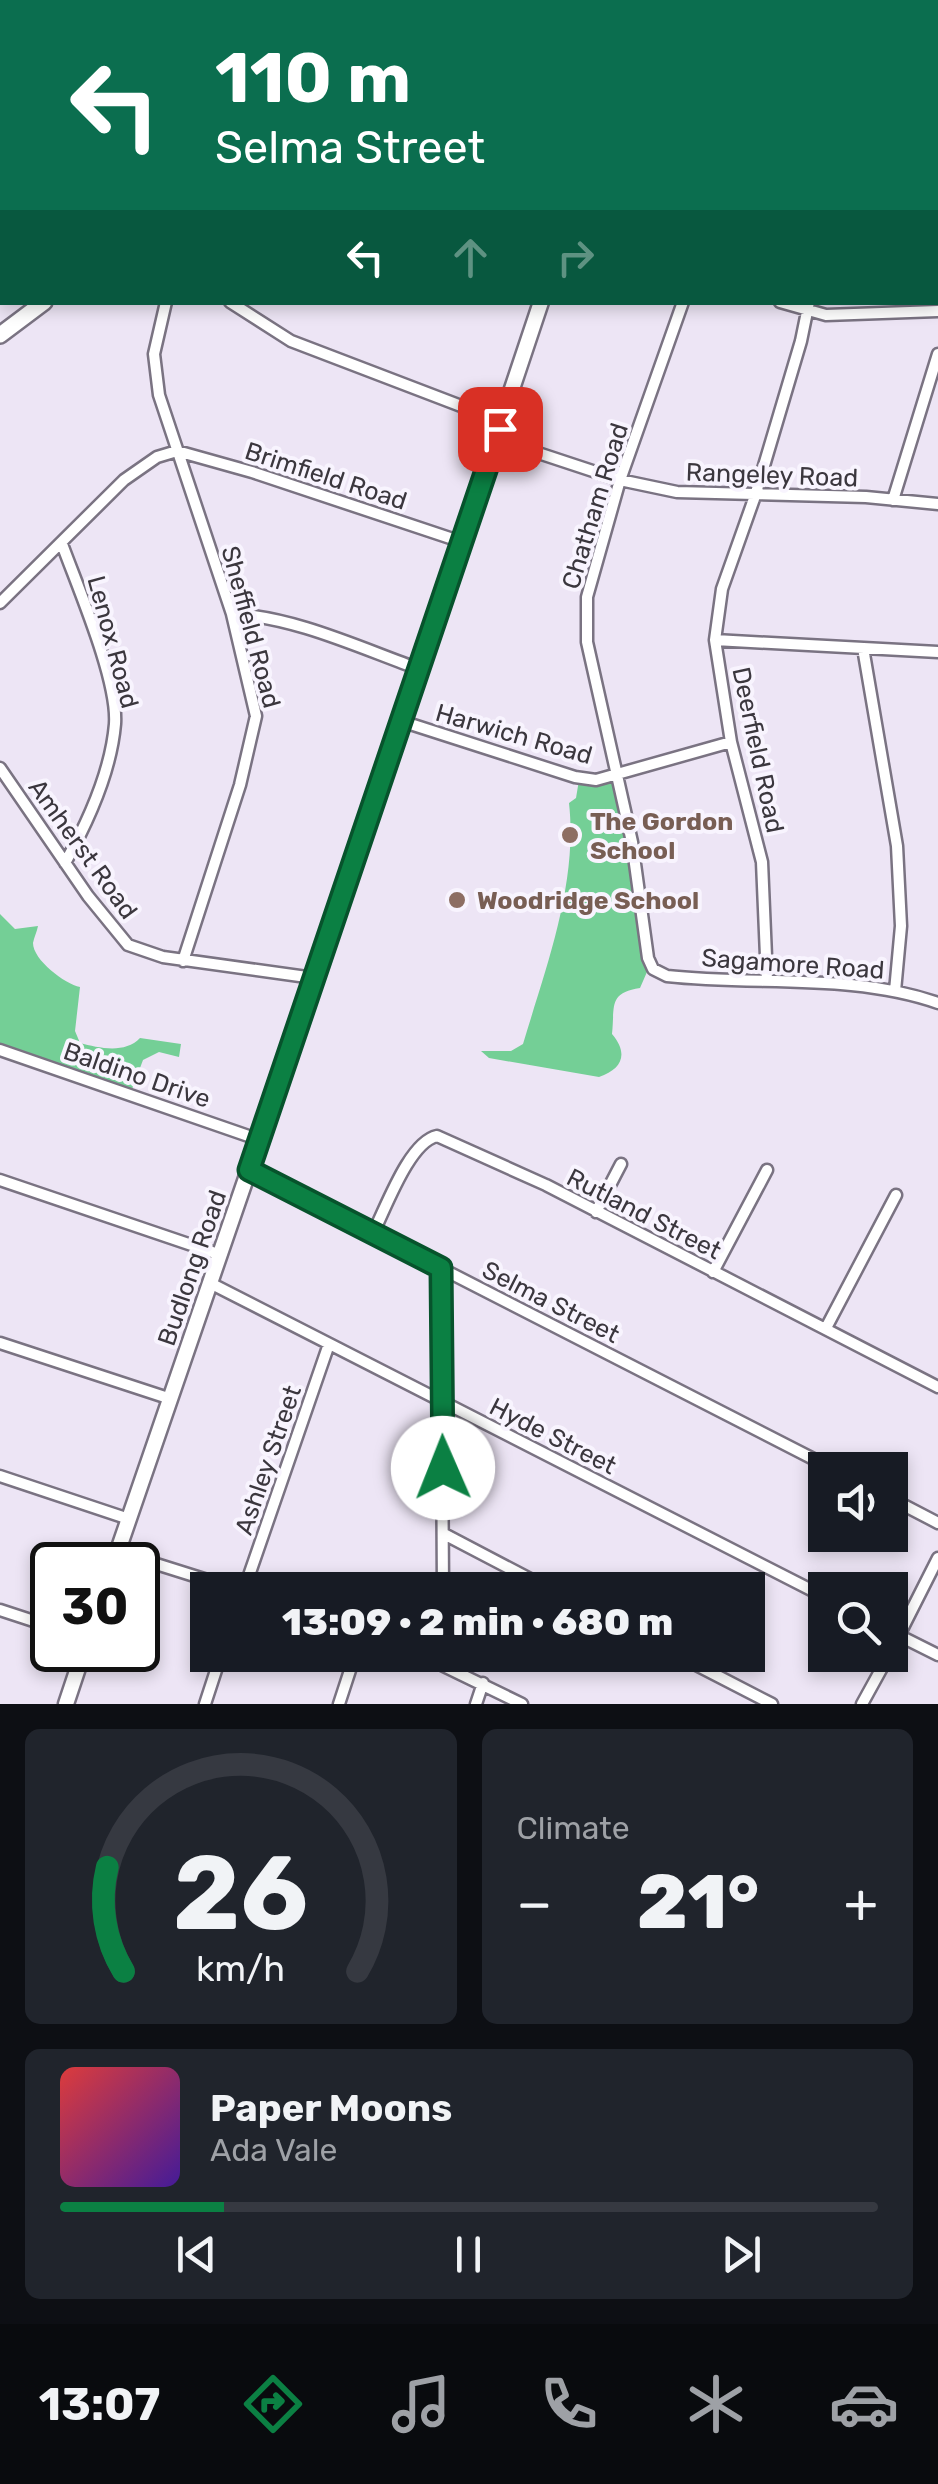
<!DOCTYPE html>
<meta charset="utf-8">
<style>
body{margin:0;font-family:Rubik,sans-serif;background:#20242c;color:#f1f3f6;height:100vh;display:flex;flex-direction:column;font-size:38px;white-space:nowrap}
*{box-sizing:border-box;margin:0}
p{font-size:32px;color:#9ea1a6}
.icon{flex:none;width:55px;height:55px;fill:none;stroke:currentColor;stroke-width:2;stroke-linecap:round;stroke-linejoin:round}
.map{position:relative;height:1704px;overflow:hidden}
.drawer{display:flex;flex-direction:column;gap:25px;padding:25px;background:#0d0f14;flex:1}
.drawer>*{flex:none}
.banner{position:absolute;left:0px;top:0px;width:940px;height:305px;box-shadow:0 5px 15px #0003;background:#0b6e4f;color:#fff;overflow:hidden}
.tools{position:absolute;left:808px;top:1452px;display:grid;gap:20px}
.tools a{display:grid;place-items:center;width:100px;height:100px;border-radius:0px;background:#171b24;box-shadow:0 5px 15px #0003;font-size:50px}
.speed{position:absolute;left:30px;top:1542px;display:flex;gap:20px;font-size:50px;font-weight:700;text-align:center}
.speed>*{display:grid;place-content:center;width:130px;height:130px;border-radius:50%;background:#171b24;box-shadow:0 5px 15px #0003;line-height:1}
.speed .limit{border:5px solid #111;border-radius:15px;background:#fff;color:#111}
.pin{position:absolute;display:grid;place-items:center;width:85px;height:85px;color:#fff;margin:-42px;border-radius:20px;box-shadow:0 5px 15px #0006}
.me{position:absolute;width:110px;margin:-55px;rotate:359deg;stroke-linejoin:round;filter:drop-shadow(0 0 8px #0008)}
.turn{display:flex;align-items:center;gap:35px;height:210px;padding:0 50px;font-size:45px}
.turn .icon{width:130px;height:130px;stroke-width:2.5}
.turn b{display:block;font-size:70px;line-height:85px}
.lanes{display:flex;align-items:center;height:95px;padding:0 50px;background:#0003;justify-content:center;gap:50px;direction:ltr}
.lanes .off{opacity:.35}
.big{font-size:75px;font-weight:800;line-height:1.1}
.drawer .card{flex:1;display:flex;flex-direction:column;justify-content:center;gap:15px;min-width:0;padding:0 35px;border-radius:15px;background:#20242c}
.drawer .dial{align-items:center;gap:0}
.dial svg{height:260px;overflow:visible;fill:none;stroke:#363941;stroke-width:7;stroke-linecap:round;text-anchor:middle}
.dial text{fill:#f1f3f6;stroke:none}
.song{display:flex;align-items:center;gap:30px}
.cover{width:120px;height:120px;border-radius:15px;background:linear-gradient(135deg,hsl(0 70% 55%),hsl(260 70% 35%))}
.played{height:10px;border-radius:5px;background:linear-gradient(90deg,#0b8043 20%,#363941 20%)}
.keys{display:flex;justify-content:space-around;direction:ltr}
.heat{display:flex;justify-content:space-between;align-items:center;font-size:55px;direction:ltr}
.drawer .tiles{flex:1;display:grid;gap:25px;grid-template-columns:1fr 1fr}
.card:last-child{grid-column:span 2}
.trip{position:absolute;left:190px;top:1572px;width:575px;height:100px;border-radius:0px;background:#171b24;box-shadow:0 5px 15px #0003;font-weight:800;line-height:100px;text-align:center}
.tab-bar{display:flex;height:160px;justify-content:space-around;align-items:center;background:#090b0e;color:#9ea1a6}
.tab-bar .icon{width:70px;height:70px}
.tab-bar .active{color:#0b8043}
.tab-bar b{font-size:45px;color:#f1f3f6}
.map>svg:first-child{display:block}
</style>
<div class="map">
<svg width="938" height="1704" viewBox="0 0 938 1704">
<rect width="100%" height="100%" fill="#ede5f5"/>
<path fill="#74cf96" d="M612,770l38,195 -10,23c-32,5 -25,18 -28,46 17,20 10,35 -13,43l-110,-19 -8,-7h30l12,-7c23,-77 55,-160 46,-241l7,-5 4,-24 14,1z
M0,914l15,15 23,-3c-1,6 -4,11 -5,17 0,17 32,41 47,44l-5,44 5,12c19,5 45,11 60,-5l41,6 -2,13 -20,-5 -16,8 -12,32 -131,-41z"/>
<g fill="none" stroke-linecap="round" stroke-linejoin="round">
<g stroke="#7a7382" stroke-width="15">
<path id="street" d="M126,0l2,2
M731,0l7,2
M267,2l2,-2
M938,34v-1
M166,302l-12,52 5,41 73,219 24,102 -16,69 -57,176
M230,302l61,39 191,73 32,31 106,35 57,12 189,5 72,7
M683,302l-63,178 -33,117v45l45,200 16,116 5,11 14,7c89,10 185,-3 271,27
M780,302l46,13 112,-4
M893,500l45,-146
M62,544c16,44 56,136 53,180 -4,47 -27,98 -50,139
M0,603l124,-123 33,-23 20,-6 75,21 210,70
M232,614c63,3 128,34 187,55
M715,640l223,12
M863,648l34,198 4,80 -6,65
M401,721l174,56 21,3 135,-38
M0,768l88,128 40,49 35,12 151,21
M767,980l-5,-118 -31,-120 -16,-102 7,-51 33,-93 46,-155 8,-39
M0,1050l260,90
M249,1170l586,300
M0,1180l221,75
M596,1212l25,-48
M373,1233c13,-25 36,-91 64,-97l109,49 392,202
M441,1268l2,322
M713,1272l54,-102
M210,1283l615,314
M826,1328l70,-133
M0,1343l171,56
M0,1476l129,43
M890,1498l48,25
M444,1534l107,56
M118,1552l121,38
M244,1590l85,-246
M0,1610l52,17
M890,1631l48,24
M890,1653l48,-95
M421,1655l101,49
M677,1655l95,49
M205,1704l16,-49
M339,1704l16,-49
M476,1704l7,-21
M862,1704l27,-49"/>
</g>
<g stroke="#7a7382" stroke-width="19">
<path id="secondary" d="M532,0l7,2
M644,2l1,-2
M113,1565l217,-631 211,-632
M66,1704l18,-54"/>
</g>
<g stroke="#7a7382" stroke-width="20">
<path id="primary" d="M326,2l2,-2
M355,2l2,-2
M0,335l44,-33"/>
</g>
<use href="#street" stroke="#fff" stroke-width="10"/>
<use href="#secondary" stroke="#fff" stroke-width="14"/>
<use href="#primary" stroke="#fff" stroke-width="15"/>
</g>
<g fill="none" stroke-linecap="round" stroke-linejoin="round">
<g stroke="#07532c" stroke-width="25">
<path id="route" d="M443,1468l-2,-200 -192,-98 251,-741"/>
</g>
<use href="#route" stroke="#0b8043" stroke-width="18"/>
</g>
<g fill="#8d6e63" stroke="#f8f4fe" stroke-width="4">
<circle cx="570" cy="835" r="10"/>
<circle cx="457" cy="900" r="10"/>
</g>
<g text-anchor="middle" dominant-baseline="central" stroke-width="8" stroke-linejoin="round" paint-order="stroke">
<g font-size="25" fill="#3b373e" stroke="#f8f4fe">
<text transform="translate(772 475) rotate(2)">Rangeley Road</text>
<text transform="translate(326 476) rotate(18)">Brimfield Road</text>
<text transform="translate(595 506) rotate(-73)">Chatham Road</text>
<text transform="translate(251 627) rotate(75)">Sheffield Road</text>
<text transform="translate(113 642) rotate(75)">Lenox Road</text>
<text transform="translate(514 734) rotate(16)">Harwich Road</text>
<text transform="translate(758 750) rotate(78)">Deerfield Road</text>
<text transform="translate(83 849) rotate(54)">Amherst Road</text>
<text transform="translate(793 964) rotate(4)">Sagamore Road</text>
<text transform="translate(137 1075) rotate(19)">Baldino Drive</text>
<text transform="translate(644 1214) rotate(27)">Rutland Street</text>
<text transform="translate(192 1268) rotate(-71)">Budlong Road</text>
<text transform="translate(551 1302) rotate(27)">Selma Street</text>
<text transform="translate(553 1436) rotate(27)">Hyde Street</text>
<text transform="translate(268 1460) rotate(-71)">Ashley Street</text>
</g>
<g font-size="25" font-weight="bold" fill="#785e54" stroke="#f8f4fe" text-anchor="start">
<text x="590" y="821">The Gordon<tspan x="590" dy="29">School</tspan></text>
<text x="477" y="900">Woodridge School</text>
</g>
</g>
</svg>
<div class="tools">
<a><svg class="icon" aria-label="sound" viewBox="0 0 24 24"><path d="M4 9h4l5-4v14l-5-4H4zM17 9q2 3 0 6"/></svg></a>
<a><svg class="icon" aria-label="search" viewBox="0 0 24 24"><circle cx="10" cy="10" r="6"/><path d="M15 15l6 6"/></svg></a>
</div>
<div class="speed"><div class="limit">30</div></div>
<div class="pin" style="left:500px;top:429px;background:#d93025"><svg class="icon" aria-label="arrive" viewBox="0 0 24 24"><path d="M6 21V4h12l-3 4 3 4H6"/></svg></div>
<svg class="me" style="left:443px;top:1468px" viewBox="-20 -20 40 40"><circle r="19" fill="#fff"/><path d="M0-13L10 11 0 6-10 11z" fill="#0b8043"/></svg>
<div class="trip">13:09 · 2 min · 680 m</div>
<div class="banner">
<div class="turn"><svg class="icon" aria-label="left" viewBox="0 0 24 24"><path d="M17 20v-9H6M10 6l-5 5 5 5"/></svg><div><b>110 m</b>Selma Street</div></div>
<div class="lanes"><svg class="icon" aria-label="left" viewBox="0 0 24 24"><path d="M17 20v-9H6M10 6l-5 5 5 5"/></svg><svg class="icon off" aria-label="ahead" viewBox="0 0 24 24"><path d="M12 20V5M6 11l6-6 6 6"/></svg><svg class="icon off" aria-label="right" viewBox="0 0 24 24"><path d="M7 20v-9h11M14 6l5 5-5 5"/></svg></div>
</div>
</div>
<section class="drawer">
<div class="tiles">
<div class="card dial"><svg viewBox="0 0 100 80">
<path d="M14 69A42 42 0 1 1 86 69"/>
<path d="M14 69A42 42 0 0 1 9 37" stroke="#0b8043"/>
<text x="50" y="56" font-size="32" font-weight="700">26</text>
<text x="50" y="72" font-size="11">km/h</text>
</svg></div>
<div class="card"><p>Climate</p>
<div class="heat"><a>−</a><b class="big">21°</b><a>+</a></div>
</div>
<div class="card">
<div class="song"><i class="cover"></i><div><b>Paper Moons</b><p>Ada Vale</p></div></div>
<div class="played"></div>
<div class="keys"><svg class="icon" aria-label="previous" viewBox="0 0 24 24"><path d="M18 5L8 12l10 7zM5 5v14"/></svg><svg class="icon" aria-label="pause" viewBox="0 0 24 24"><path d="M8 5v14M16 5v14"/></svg><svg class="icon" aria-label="next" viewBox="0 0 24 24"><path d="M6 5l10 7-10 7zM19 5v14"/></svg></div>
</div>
</div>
</section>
<nav class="tab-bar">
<b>13:07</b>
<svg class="icon active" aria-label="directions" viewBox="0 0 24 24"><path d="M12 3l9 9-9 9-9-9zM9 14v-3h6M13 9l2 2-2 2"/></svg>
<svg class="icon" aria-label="music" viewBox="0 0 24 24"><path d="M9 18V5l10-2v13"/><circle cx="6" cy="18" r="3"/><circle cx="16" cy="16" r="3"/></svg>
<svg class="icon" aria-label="phone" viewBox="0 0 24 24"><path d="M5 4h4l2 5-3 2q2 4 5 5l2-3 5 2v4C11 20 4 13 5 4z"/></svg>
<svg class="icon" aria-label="climate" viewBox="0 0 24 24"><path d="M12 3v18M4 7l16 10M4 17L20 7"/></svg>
<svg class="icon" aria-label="car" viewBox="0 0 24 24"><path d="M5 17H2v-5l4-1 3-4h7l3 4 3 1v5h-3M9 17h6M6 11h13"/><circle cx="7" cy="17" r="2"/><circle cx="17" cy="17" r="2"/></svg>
</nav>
